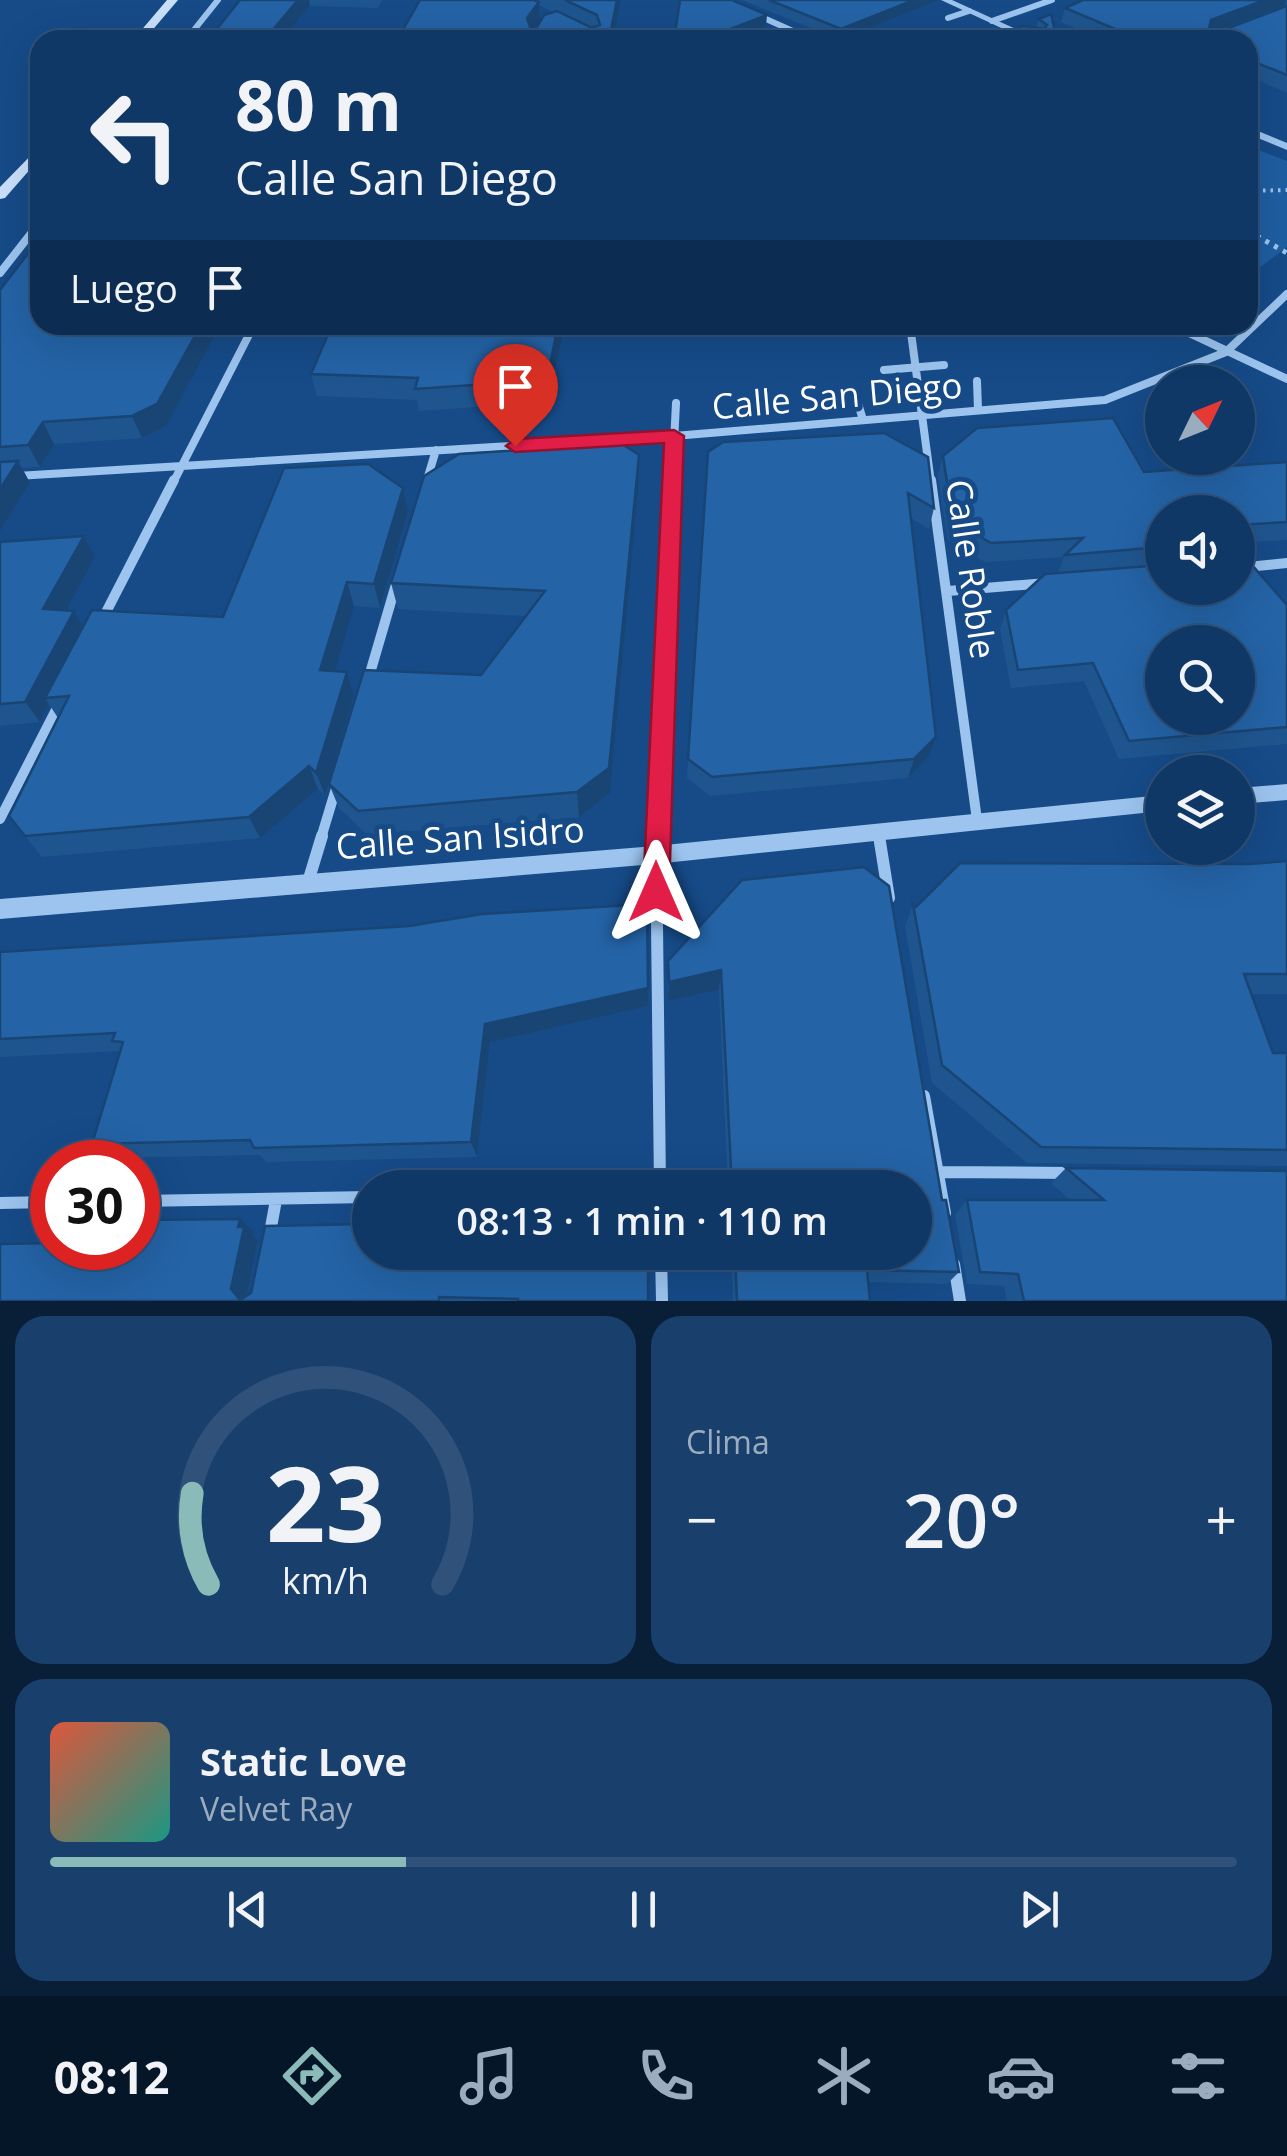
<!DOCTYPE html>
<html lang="es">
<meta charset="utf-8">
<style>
body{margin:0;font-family:"Open Sans",sans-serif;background:#193f6c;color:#f1f3f6;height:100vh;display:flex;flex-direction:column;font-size:38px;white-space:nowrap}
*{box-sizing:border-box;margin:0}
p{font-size:32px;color:#9cacbf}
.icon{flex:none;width:55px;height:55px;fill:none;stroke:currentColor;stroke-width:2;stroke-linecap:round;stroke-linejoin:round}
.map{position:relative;height:1301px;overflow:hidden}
.panel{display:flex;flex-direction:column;gap:15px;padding:15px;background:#091f38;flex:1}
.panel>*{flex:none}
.top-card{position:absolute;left:30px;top:30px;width:1228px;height:305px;border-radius:30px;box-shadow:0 10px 40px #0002,0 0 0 2px #30527a;background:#103866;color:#f1f3f6;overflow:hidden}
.needle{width:65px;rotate:47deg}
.fabs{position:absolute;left:1145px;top:365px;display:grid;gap:20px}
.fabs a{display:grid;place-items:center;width:110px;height:110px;border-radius:50%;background:#103866;box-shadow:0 10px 40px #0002,0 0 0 2px #30527a;font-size:50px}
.speed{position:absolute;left:30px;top:1140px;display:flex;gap:20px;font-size:50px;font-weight:700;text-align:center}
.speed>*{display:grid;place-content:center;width:130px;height:130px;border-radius:50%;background:#103866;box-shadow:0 10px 40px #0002,0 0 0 2px #30527a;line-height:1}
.speed .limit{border:15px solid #d22;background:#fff;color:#111}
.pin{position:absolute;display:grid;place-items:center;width:85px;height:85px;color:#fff;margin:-102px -42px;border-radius:50% 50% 50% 0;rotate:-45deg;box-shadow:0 0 10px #0007}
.pin .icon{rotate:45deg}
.me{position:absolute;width:110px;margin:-55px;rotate:0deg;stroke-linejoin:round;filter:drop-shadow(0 0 8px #0008)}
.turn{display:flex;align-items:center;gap:35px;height:210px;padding:0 40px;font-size:45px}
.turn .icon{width:130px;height:130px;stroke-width:2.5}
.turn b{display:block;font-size:70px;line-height:85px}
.then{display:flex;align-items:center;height:95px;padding:0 40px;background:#0003;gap:20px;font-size:38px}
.big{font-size:75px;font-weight:600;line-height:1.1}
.panel .card{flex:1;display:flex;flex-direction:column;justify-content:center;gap:15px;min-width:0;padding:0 35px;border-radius:30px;background:#193f6c}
.panel .dial{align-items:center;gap:0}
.dial svg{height:260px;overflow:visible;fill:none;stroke:#30527a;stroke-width:7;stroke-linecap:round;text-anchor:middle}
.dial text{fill:#f1f3f6;stroke:none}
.song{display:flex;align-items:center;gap:30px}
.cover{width:120px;height:120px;border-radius:15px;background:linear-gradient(135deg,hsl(10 70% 55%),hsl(170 70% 35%))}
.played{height:10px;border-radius:5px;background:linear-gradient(90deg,#8bbbb9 30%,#30527a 30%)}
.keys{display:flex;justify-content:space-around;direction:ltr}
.heat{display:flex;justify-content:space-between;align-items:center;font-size:55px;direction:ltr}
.panel .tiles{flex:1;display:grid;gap:15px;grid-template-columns:1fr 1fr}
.card:last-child{grid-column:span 2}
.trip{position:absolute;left:352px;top:1170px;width:580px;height:100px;border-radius:50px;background:#103866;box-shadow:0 10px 40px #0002,0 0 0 2px #30527a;font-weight:600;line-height:100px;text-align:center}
.menu{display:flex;height:160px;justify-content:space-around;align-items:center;background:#061629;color:#9cacbf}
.menu .icon{width:70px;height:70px}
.menu .active{color:#8bbbb9}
.menu b{font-size:45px;color:#f1f3f6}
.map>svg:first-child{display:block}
</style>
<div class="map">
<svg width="1287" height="1301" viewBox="0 0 1287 1301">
<rect width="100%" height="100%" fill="#164b88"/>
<path fill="#1e5ea1" d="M1248,146l39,15v86l-39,29z"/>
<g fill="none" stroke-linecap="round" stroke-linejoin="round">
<path stroke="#9cc4ee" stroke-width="4" stroke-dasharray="2.5 5" stroke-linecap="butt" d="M1248,191l39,-1"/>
<path stroke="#9cc4ee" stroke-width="5" stroke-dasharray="4 6" stroke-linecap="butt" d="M1248,231l39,22
M971,332l5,-7"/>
<path stroke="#9cc4ee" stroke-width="6" d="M757,15l56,25
M948,18l21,-7
M992,21l60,-21
M186,40l32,-40"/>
<path stroke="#9cc4ee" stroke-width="8" d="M0,273l40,-51
M910,325l21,158
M1172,325l115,54
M884,370l60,-5
M977,381l1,29
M854,390l9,30
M0,477l674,-41 431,-36 121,-48 61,-58
M173,483l81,-158
M426,483l10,-33
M672,483l4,-80"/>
<path stroke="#9cc4ee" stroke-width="10" d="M931,480l46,340
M1238,568l49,-5
M948,591l99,-8
M101,622l73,-142
M368,680l29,-99
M0,819l59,-115
M878,831l1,7
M321,838l17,-56
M656,838l16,-358"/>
<path stroke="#9cc4ee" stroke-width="12" d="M656,836l4,352
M879,836l10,62
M308,882l14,-46
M924,1096l21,117
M937,1172l134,1
M138,1201l232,-4
M0,1203l52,-1
M269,1238l7,-38
M661,1252l1,49
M954,1264l6,37"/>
<path fill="#9cc4ee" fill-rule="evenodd" d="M941,0h11l88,40h-13z
M1248,127l39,16v7l-39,-16z
M1287,784v16l-49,4v-16z
M1162,795v16l-507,53 -655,55v-20l655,-53z"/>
<path fill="#cae0fa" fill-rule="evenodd" d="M167,0h11l-34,40h-11z
M40,146v12l-35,40 -5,1v-12z"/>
</g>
<path fill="#1f558f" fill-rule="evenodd" d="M240,0h142l-4,8 -68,-2 -29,34h-62l-3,-10z
M420,0h201l-8,40h-216zM539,5l14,7 -17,15 4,-6z
M742,0h197l-99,40z
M1083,0h204v6l-2,-1 -69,26 2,1 69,-26v87l-39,-17v-36h-146l-41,-18 4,-14z
M1051,14l6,26 -21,-12 3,-9z
M0,290l166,136 -24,12 -88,6 -14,23 -18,1 8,15 -30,48z
M332,325h233l-17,77 -129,9 -2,-11 -100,-4 -6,-22z
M884,433l50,75 -5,21 -18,-11 18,238 -21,22 -198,18 -23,-18 21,-326z
M639,455v27l-29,311 -31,24 -212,18 -28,-27 -10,-24 152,-109 45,-59 -128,-7 -7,-26z
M943,456l201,16 143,-10v78l-49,3v-31h-76v76l125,17v139l-168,15 -35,-78 -73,7 -11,-59 6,-19 52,-37 6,-16 -79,5 -37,-22 -10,-65z
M403,488l5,24 -28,96 -26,-2 -19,65 12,1 7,23 -29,100 -7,-6 -58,49 -218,19 -33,-41 49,-98 -9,-14 -9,18 -40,4v-184l84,-6 11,21 -28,53 16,17 140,-10z
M1287,861v133h-36l22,59h14v113l-260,-3 -95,-80 -27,-157 8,-22 3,3 333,-43z
M742,880l200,320 17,72 -12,12 -79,-2 2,19h-137l-2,-49h184v-64h-187l-9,-198 -51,11v-40z
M0,952l648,54 -158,36 -13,115 -211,5 -6,-7 -150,3 -18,-14 28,-93 -120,6z
M1066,1168l221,133h-280l-3,-15 -37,-2 -12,-70 12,-14h103l-19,-17z
M254,1232l-1,3 5,5 -11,56 4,-3 397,8h-648l52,-58z"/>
<path fill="#194574" d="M298,0h11l1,6 -29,34h-8l-2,-8z
M617,0h4l-8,40h-4z
M914,0h25l-99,40 1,-11z
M1265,0h21l-1,5 -80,30 6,-15z
M539,2l1,19 -11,16 -2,-19z
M767,15l-1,11 -36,14h-28z
M201,325h19l-54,101 -24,12 -10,-22z
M558,325h7l-17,77 -1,-22z
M43,422l11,22 -14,23 -12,-22z
M639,455v27l-29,311 -31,24 -2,-25z
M18,461l12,22 -30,48v-42z
M403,488l5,24 -28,96 -6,-24z
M84,536l11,21 -39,73 -13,-21z
M347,582l7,24 -25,87 -9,-23z
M74,611l12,21 -41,66 4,6 -9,18 -15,-20z
M347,672l7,23 -29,100 -9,-22z
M936,737l-7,19 -21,22 6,-19z
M309,766l9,23 -58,49 -11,-21z
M721,970l-2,20 -51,11 1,-19z
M648,988v18l-158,36 -13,115 -6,-15 14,-118z
M240,1219l14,13 -1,3 5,5 -12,60 -5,1 -10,-12z"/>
<path fill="#2463a6" stroke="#194574" stroke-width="2.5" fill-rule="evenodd" d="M240,0h58l-27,32 -55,-2z
M420,0h114l5,2 -12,16 3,9h7l7,-12 13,-4 35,17 8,-3 -3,-10 -32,-15h52l-8,40h-212z
M680,0h52l35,15 -65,25h-28z
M769,0h145l-73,29z
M1083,0h182l-54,20 -2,9 9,3 69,-26v69l-35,-14 -4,2v-23h-107l-76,-32z
M1051,14l6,26h-66l32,-14 21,3 3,-4 -8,-6z
M40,238v87h161l-44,79 -25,12 -89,6 -15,23 -28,2v-157z
M332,325h226l-11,55 -132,9 3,-11 -107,-4z
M1113,418l31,54 143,-10v60l-49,3v-13h-76v35l-97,8 18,-17 -92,5 -38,-22 -10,-65 34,-28z
M884,433l44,24 6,51 -26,-15 28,244 -22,22 -202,18 -24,-18 20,-307 15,-10z
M622,444l17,11 -30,313 -32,24 -219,19 -29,-27 35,-114 117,5 64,-84 -154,-8 33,-107 35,-22z
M18,461l-18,28v-27z
M368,464l35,24 -29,96 -27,-2 -27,88 27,2 -31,101 -7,-7 -60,51 -224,19 -16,-20 60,-120 -24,2 47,-88 131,7 61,-149z
M84,536l-41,73 31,2 -49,91 -25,2v-162z
M1238,549l49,56v122l-158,14 -36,-78 -75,7 -12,-60 39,-36 117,-9v23h76zM1162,642h76v76h-76z
M1287,861v113h-43l29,79h14v97l-246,-3 -99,-82 -29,-161 3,3 44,-44 289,1z
M864,867l25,19 53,314h4l13,72 -92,-2 3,31h-133l-2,-49h180v-64h-183l-11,-218 -52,12 -1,-21 74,-81z
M647,904l1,84 -163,36 -14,118 -217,6 -4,-8 -158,4 31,-102 -11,-1 3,-8 -115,6v-87l409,-26 73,-12z
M1066,1168l221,3v130h-263l-6,-27 -38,-2 -13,-72h137z
M240,1219l-2,8h6l-13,62 9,11 11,-7 14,-67 105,-2v28h278v49h-130v-2l-79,-2v4h-439v-57l52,-1v5h86v-28z"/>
<path fill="#e11d48" stroke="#92132f" stroke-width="2.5" d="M674,430l10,6 -15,456 -4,9 -9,3 -9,-3 -4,-9 21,-449 -149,9 -9,-6 9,-7z"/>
<g text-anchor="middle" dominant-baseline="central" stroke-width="10" stroke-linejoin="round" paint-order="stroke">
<g font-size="35" fill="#fff" stroke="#164b88">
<text transform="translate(837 395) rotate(-5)">Calle San Diego</text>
<text transform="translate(972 569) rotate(82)">Calle Roble</text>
<text transform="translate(460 837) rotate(-4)">Calle San Isidro</text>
</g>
</g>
</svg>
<div class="fabs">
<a><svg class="needle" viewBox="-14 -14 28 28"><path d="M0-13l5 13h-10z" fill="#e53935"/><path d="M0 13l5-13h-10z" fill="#9cacbf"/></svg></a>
<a><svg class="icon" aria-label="sound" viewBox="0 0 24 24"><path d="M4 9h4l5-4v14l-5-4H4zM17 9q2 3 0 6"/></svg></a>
<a><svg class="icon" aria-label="search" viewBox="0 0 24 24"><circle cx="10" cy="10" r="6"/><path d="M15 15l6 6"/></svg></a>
<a><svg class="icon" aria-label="layers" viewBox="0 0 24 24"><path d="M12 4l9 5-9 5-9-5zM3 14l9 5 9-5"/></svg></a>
</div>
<div class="speed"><div class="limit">30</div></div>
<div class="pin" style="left:515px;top:446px;background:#d93025"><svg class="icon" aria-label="arrive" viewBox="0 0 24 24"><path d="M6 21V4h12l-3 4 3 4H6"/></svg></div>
<svg class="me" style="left:656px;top:892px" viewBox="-20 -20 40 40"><path d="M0-17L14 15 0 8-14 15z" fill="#e11d48" stroke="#fff" stroke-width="4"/></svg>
<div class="trip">08:13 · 1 min · 110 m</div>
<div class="top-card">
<div class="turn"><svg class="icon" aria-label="left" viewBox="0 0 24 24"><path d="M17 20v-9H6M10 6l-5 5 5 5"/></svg><div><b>80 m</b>Calle San Diego</div></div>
<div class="then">Luego<svg class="icon" aria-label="arrive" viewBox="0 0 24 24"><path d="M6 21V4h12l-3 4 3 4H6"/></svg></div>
</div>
</div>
<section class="panel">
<div class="tiles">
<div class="card dial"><svg viewBox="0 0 100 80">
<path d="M14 69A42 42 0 1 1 86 69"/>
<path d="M14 69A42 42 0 0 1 9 41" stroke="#8bbbb9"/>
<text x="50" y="56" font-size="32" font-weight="700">23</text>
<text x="50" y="72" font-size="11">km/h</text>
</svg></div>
<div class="card"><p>Clima</p>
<div class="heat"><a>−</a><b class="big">20°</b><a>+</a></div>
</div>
<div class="card">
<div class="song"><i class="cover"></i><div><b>Static Love</b><p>Velvet Ray</p></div></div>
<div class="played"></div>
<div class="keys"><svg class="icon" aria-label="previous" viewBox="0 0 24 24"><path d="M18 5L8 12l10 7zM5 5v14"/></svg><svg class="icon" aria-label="pause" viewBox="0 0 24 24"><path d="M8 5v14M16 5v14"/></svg><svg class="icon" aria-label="next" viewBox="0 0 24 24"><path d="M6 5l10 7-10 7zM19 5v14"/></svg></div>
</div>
</div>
</section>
<nav class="menu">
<b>08:12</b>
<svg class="icon active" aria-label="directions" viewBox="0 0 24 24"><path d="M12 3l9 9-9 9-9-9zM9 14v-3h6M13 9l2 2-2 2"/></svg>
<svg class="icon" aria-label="music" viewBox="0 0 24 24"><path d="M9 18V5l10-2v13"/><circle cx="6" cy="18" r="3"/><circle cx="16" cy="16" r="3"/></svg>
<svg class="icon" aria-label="phone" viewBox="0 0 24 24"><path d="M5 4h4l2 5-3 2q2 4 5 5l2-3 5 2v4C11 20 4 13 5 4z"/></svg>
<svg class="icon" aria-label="climate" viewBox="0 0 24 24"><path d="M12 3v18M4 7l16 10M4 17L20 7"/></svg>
<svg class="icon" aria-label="car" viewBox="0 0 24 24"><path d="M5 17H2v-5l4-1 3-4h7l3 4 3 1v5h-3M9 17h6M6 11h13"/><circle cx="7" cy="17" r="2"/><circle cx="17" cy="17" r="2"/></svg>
<svg class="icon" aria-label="filters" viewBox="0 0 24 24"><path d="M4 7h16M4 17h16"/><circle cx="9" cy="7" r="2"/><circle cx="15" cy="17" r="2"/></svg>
</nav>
